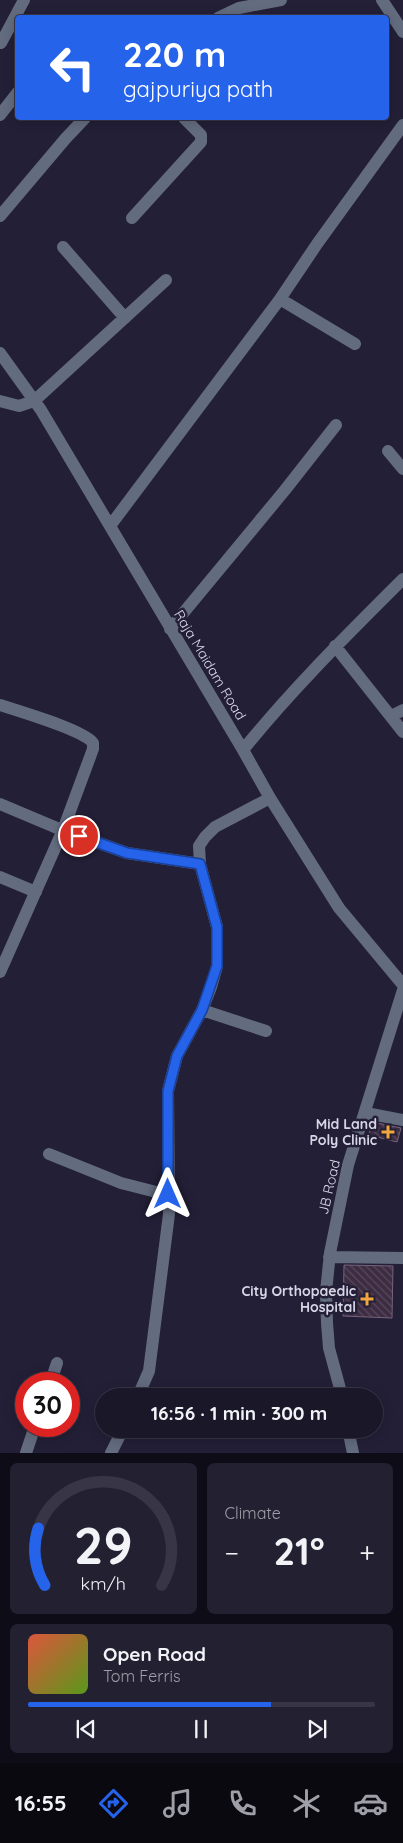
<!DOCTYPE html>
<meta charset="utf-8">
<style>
body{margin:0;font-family:Quicksand,sans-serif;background:#232031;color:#f1f3f6;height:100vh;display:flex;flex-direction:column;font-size:19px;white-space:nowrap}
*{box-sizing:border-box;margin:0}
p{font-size:16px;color:#9f9fa8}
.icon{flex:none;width:28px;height:28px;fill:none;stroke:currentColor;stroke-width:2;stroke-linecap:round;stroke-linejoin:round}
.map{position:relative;height:1453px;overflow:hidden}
.side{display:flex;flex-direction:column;gap:10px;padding:10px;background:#0e0d17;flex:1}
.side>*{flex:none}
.banner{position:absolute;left:15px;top:15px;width:374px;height:105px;border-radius:5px;box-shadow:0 2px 12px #0003,0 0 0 1px #383646;background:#2563eb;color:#fff;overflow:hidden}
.speed{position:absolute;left:15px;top:1372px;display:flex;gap:10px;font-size:25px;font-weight:700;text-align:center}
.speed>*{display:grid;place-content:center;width:65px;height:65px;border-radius:50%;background:#1a1729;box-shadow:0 2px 12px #0003,0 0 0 1px #383646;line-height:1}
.speed .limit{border:8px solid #d22;background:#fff;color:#111}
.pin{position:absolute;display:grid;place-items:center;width:42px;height:42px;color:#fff;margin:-21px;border:2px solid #fff;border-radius:50%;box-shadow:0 1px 5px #0007}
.me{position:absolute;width:55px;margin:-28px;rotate:0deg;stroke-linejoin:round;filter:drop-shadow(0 0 4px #0008)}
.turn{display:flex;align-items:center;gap:18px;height:105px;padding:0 25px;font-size:22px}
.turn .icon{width:65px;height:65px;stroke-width:2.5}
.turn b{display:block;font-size:35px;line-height:42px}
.big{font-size:38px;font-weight:700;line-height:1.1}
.side .tile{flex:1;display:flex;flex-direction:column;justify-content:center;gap:8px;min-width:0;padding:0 18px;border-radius:8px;background:#232031}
.side .dial{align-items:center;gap:0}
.dial svg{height:130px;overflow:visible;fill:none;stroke:#383646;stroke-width:7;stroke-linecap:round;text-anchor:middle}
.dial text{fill:#f1f3f6;stroke:none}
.song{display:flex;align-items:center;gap:15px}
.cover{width:60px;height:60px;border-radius:8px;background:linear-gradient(135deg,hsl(10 70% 55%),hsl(90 70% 35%))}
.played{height:5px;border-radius:2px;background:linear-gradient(90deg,#2563eb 70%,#383646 70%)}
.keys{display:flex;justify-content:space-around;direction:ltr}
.heat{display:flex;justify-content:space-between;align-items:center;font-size:28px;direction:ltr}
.side .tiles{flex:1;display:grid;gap:10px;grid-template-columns:1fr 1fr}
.tile:last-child{grid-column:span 2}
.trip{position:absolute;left:95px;top:1388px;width:288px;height:50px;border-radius:25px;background:#1a1729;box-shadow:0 2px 12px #0003,0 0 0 1px #383646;font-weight:700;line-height:50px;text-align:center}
.dock{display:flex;height:80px;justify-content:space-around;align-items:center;background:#0a0910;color:#9f9fa8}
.dock .icon{width:35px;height:35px}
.dock .active{color:#2563eb}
.dock b{font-size:22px;color:#f1f3f6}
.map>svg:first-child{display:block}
</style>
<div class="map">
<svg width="403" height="1453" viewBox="0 0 403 1453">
<defs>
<pattern id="building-back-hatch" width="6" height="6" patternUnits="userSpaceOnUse" patternTransform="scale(1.25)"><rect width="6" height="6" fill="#3d2c42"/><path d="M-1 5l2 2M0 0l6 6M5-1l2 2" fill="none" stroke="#584a5d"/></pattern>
</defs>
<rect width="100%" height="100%" fill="#231f37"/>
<path fill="url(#building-back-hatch)" stroke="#76637b" d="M372,1122l29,6 -4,14 -28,-7z
M344,1265l49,1 -1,52 -49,-2z"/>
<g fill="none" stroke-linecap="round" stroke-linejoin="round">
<path stroke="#636c7f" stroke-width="12" d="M382,0l21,32
M218,18l21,-10 42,-8
M1,43l23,-43
M0,115l18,-23
M0,216l66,-78 19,-20
M132,218l69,-76v-7l-17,-17
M63,247l62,71
M280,299l75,45
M0,353l41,57 202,340 27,48 69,110 64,77
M0,401l19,5 15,-5 132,-121
M388,451l15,18
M110,526l170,-227 37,-55 86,-119
M170,629l115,-139 51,-65
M335,646l68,86
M0,705c18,6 84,25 93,38v6l-30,81 -63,142
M391,716l12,-6
M243,750c49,-61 105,-116 160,-171
M0,804l57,24 70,25 73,11
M0,877l36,15
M202,1010l64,21
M366,1113l37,7
M49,1154l72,29 47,12
M329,1257l74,1
M50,1384l7,-21
M138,1396l11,-25 20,-157 -1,-123 9,-35 25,-46 9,-23 6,-21v-39l-17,-63 -1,-18 6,-9 10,-10 55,-29
M342,1396l-13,-48 -2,-25 -1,-31 4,-39 18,-88 55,-175
M348,1429l5,24
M26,1453l9,-27
M111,1453l12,-24"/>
</g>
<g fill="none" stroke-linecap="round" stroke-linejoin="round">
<g stroke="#184099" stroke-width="12">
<path id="route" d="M79,836l48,17 73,11 17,63v39l-15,44 -25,46 -9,35v103"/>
</g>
<use href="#route" stroke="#2563eb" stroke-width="9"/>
</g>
<g fill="#f1a63f" stroke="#231f37" stroke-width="2">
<path d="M385.5 1124.5h5v5h5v5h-5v5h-5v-5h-5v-5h5z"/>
<path d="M364.5 1291.5h5v5h5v5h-5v5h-5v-5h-5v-5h5z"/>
</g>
<g text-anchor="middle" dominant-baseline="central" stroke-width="5" stroke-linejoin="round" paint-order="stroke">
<g font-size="14" fill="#d8d6e6" stroke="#231f37">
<text transform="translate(210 665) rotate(59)">Raja Maidam Road</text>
<text transform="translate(329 1187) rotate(-77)">JB Road</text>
</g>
<g font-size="14" font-weight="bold" fill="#d8d6e6" stroke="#231f37" text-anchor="end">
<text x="377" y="1124">Mid Land<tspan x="377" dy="16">Poly Clinic</tspan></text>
<text x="356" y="1291">City Orthopaedic<tspan x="356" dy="16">Hospital</tspan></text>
</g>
</g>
</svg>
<div class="speed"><div class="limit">30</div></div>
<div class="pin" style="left:79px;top:836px;background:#d93025"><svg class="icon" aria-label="arrive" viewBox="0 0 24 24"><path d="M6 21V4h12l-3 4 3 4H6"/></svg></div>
<svg class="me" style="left:168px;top:1194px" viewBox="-20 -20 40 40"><path d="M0-17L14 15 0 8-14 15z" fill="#2563eb" stroke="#fff" stroke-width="4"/></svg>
<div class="trip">16:56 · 1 min · 300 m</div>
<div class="banner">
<div class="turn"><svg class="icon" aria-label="left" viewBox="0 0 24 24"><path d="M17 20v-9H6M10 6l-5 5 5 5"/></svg><div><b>220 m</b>gajpuriya path</div></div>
</div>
</div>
<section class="side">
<div class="tiles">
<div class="tile dial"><svg viewBox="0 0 100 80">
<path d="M14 69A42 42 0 1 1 86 69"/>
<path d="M14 69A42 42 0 0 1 10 34" stroke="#2563eb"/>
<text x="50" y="56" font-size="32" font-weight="700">29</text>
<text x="50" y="72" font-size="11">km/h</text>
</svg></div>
<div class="tile"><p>Climate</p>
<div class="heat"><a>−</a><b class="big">21°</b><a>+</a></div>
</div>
<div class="tile">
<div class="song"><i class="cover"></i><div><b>Open Road</b><p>Tom Ferris</p></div></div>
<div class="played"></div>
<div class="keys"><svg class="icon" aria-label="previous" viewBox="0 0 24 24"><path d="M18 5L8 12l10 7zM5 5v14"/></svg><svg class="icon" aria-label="pause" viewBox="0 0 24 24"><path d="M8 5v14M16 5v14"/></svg><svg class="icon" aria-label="next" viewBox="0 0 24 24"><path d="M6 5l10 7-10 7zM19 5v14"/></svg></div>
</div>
</div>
</section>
<nav class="dock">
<b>16:55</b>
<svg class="icon active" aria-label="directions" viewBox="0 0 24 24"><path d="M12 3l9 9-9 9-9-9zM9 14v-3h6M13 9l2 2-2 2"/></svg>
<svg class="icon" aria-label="music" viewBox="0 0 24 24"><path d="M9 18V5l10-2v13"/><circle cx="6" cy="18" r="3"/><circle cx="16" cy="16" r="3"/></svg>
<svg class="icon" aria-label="phone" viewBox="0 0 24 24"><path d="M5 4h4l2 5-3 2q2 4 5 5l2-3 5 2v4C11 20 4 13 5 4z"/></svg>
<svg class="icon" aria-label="climate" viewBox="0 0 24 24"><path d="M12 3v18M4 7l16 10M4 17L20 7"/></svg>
<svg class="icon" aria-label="car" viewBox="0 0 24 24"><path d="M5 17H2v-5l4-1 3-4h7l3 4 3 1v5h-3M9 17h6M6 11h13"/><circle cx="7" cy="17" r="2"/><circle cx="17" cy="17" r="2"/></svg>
</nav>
